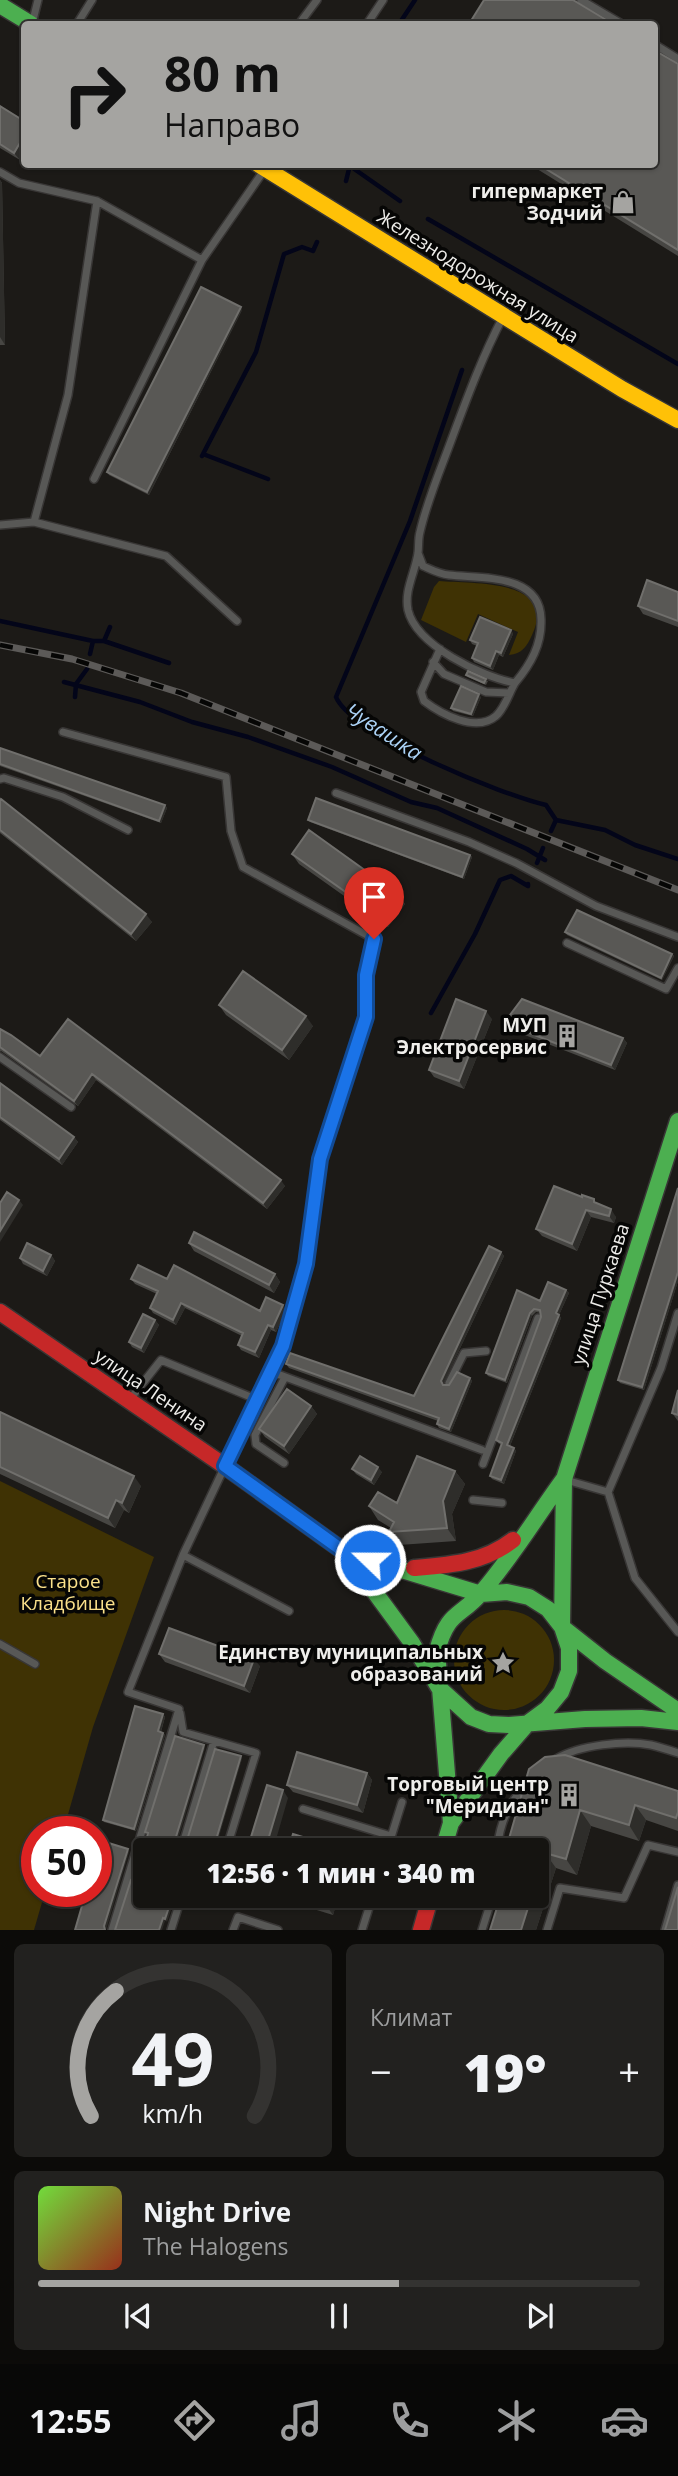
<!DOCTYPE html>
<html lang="ru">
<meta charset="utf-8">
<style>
body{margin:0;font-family:"Open Sans",sans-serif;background:#22211f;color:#f1f3f6;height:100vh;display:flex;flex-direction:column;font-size:26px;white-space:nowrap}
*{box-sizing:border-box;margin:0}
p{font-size:23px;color:#9d9e9f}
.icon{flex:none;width:38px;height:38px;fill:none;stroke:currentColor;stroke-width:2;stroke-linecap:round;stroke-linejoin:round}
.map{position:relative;height:1930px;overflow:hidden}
.drawer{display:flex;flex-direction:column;gap:14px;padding:14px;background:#0c0b09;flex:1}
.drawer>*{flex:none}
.top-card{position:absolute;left:21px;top:21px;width:637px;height:147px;border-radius:7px;box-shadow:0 2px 5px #0004,0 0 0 2px #343331;background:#a5a4a1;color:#111;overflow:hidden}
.speed{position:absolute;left:21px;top:1816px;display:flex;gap:14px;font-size:35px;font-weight:700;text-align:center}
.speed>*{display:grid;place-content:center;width:91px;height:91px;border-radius:50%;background:#151411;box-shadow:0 2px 5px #0004,0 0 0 2px #343331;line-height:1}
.speed .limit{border:10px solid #d22;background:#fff;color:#111}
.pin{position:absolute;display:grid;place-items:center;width:60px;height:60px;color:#fff;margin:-72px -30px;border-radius:50% 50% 50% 0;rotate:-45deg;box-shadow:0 0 7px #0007}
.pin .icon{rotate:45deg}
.me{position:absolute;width:77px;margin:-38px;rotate:292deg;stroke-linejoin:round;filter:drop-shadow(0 0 5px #0008)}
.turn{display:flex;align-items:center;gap:24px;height:147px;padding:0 28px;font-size:32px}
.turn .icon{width:91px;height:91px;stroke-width:2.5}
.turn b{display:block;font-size:49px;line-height:60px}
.big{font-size:52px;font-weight:800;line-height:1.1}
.drawer .card{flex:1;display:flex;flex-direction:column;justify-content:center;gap:10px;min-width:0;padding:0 24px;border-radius:10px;background:#22211f}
.drawer .dial{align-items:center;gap:0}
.dial svg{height:182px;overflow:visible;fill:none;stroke:#343331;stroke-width:7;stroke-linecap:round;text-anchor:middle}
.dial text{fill:#f1f3f6;stroke:none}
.song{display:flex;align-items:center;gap:21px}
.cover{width:84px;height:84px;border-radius:10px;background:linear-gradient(135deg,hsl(100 70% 55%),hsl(10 70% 35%))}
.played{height:7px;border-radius:4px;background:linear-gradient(90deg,#a5a4a1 60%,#343331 60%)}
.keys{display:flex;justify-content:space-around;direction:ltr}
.heat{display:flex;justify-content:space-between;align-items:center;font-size:38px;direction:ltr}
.drawer .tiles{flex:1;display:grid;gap:14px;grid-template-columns:1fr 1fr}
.card:last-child{grid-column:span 2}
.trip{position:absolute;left:133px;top:1838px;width:416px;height:70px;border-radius:7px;background:#151411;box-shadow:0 2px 5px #0004,0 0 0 2px #343331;font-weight:800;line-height:70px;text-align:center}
.tab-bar{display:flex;height:112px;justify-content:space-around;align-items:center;background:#080807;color:#9d9e9f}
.tab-bar .icon{width:49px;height:49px}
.tab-bar .selected{color:#a5a4a1}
.tab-bar b{font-size:32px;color:#f1f3f6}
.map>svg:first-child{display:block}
</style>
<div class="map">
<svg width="678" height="1930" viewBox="0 0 678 1930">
<rect width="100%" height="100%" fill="#1c1a17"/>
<path fill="#3f3204" d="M439,581c31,3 120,-3 93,54 -5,11 -10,19 -23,20l9,-23 -40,-18 -12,28 -45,-22 13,-33z
M0,1481l154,76 -61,170 -30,105h-26v60h8l-11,38h-34z
M454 1660a50 50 0 1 1 100 0a50 50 0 1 1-100 0Z"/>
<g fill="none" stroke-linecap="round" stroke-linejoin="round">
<path stroke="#030519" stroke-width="4.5" d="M399,24l16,-24
M350,166l50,35
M346,181l4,-16
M428,219l250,145
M462,370l-52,151 -74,176c15,37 169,99 210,108l10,15 49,10 30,15 43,14
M203,454l65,25
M202,456l54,-104 28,-98 18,-7 11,4 4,-9
M0,621l93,20h11l6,-14
M104,641l65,22
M90,654l3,-13
M64,682l76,20 52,20 56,15 84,30 79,35 26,6 90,41 18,11
M75,697l1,-13 11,-15
M551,831l5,-11
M537,863l6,-15
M431,1013l44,-79 25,-54 11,-4 17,10v-2"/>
<g stroke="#383635" stroke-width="10">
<path id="lane" d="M581,0l41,24
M32,24l6,-24
M77,24l15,-24
M299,24l18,-24
M367,24l16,-24
M654,44l24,15
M0,172l19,11 78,18 105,59 63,-91
M97,201l-29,194 -34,127 132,34 71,65
M94,479l108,-219
M0,525l34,-3
M418,553l5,13c9,4 16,8 26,9 32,4 91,-2 92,44 1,25 -10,45 -26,64 -33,-6 -99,-38 -107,-73 -4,-20 7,-37 10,-57 1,-7 0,-14 2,-21 7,-31 20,-61 31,-91 16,-43 31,-84 52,-124
M440,649l-19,43 3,9c17,13 52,32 72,15 9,-8 13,-23 19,-33
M433,662l11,12 42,18 23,1
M63,732l163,45 5,54 12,36 131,72 -8,37v41l-46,142 -14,105 -26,92 -55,110 -42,89 -55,137 51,17 -67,221
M0,779l4,-1 59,19 65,33
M336,793l133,49 47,21 80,43 82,31
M567,943l99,46 12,-21
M0,1057l71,50
M272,1372l210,78
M449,1383l15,-30 22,-2
M131,1398l30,-38 97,40
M284,1463l-28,-19 -1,-9 30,-58
M483,1464l55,-146
M566,1480l42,12 27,86 43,54
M608,1492l53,-124 17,-55
M473,1500l29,3
M183,1555l106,56
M0,1644l35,20
M180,1713l3,19 73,21 -30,97
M556,1759c23,-14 69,-19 95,-14 9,2 18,5 27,8
M303,1809l88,27
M181,1850l33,-109
M387,1850l15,-48
M497,1850c3,-30 13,-49 34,-71
M171,1930l11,-35
M233,1930l5,-13 40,13
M362,1930l11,-35
M482,1930l11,-35
M547,1930l13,-42 64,10 24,-53 30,7
M665,1930l13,-45"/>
</g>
<g stroke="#383635" stroke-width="19">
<path id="fast" d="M0,5l31,19
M229,1469l117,84 66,90 27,45 32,29 18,7 20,1 76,-6 56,-1 37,4
M346,1553l135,41 26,-2 22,5 19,12 14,18 43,34 73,50
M451,1823l-14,-172c11,-41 23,-33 45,-59 30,-35 54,-75 81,-112
M443,1850l8,-27 50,-69 27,-31 19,-14 14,-17 8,-21v-23l-7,-21 2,-148 114,-358"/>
</g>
<g stroke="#383635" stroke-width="19">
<path id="slow" d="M258,164l364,225 56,31"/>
</g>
<g stroke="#383635" stroke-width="19">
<path id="jam" d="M0,1312l229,157
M414,1568c36,-3 69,-5 99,-28
M421,1930l10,-35"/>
</g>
<use href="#lane" stroke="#585856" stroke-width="7"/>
<use href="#fast" stroke="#4caf50" stroke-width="16"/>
<use href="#slow" stroke="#ffc107" stroke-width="16"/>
<use href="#jam" stroke="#c62828" stroke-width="16"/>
<g stroke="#5c5a58" stroke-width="7">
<path id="rail" d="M0,645l72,14 109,34 497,197"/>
</g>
<use href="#rail" stroke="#060605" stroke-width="4.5" stroke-dasharray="13" stroke-linecap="butt"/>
</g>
<path fill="#474643" d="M678,64v192l-149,-92h125z
M0,106l20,54 -20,-12z
M0,180l2,3 3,162h-5z
M242,310l-93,185 -40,-20 -2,-3z
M678,592v35l-35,-13 -5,-8z
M511,630l2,4 -10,23 -4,-2 -6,15 -19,-8 -2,-4 5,-12 -5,-2 -2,-4z
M466,675l22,6 -2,4 -18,-8z
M481,697l-8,19 -20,-5 -2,-3z
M0,748l165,57 2,3 -6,15 -161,-57z
M0,801l152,121 -16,19 -136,-108z
M308,820l162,35 2,2 -8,22 -154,-57z
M292,854l106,40 7,10 -17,23 -89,-63z
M565,932l107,22 2,2 -12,24 -95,-45z
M219,1005l94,21 -24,34 -63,-45z
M68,1019l217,167 -18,23 -171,-129 -18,26 -77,-55 -1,1v-23l40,27z
M492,1019l-28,70 -30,-12 -5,-7z
M504,1023l119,15 4,5 -12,27 -108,-42z
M0,1083l74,54 4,5 -16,23 -62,-45z
M678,1188v93l-34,109 -24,-7 -2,-3z
M598,1204l18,13 -2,6 -23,-6 -14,34 -35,-15 -6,-7z
M189,1243l86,31 5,8 -6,11 -80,-42z
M501,1252l3,4 -61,128 6,1 21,-7 2,3 -21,51 -12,-4 -2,-4 1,-3 -149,-53 -3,-4 128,32z
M51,1255l4,6 -8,15 -24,-12 -3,-6z
M131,1279h36l93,32 26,-1 -10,22 -5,-2 -12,28 -18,-8 -3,-5 4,-9 -57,-28 -9,17 -23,-12 -3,-5 7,-14 -22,-10z
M517,1290l23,11 26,-11 3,3 -10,22 2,3 -51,128 4,2 2,3 -12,33 -12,-5 -2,-3 12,-31 -4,-2 -2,-3 45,-123v-4l-5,-1 -4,4 -25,67 -19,-7 -2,-3z
M155,1320l4,5 -15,28 -12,-6 -3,-5z
M678,1390v31l-6,-8z
M311,1406l6,8 -28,40 -24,-17 -6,-8z
M0,1412l141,74 -12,27 -5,-3 -9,18 -115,-54z
M352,1469l30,3 -8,13 -18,-11z
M455,1471l10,13 -13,30 4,27 -57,4 -10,-13 2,-4 -13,-8 -9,-14 28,-3z
M159,1654l101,12 -10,27 -85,-31z
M163,1714l2,3 -4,15 2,1 2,2 -29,96 -32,-9 -1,-2z
M529,1769l149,22v40l-32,-11 -7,21 -48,-15 -14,49 -21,-7 -20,62h-46l47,-80h-24l-5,-8z
M367,1773l5,7 -9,33 -70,-21 -6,-7z
M244,1895h15l-2,4z
M278,1895h61l-6,20 -52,-16z"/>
<path fill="#2e2d2a" d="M24,136v17l-4,7 -6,-7z
M0,180l2,3 3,162 -5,-8z
M241,307l1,3 -93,185 -2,-3z
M511,630l2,4 -10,23 -2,-4z
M496,651l3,4 -6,15 -3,-4z
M479,694l2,3 -8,19 -2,-2z
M165,805l2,3 -6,15 -2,-2z
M470,855l2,2 -8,22 -2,-2z
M398,894l7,10 -17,23 -7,-10z
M146,914l6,8 -16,19 -5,-7z
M672,954l2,2 -12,24 -1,-2z
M486,1011l6,8 -28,70 -5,-8z
M306,1016l7,10 -24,34 -7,-10z
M623,1038l4,5 -12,27 -4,-5z
M92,1074l4,6 -18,26 -4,-5z
M74,1137l4,5 -16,23 -3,-6z
M281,1180l4,6 -18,23 -4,-6z
M19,1200l4,5 -23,37v-11z
M611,1209l5,8 -2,6 -5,-7z
M586,1210l5,7 -14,34 -5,-7z
M501,1252l3,4 -61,128 -2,-3z
M51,1255l4,6 -8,15 -4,-5z
M678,1272v9l-34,109 -2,-3z
M275,1274l5,8 -6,11 -5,-8z
M566,1290l3,3 -10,22 2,3 -52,130 -2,-3 49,-132z
M181,1303l4,5 -9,17 -3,-5z
M283,1305l3,5 -10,22 -3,-5z
M530,1313l2,3 -25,67 -2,-3z
M155,1320l4,5 -15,28 -3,-5z
M268,1325l3,5 -12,28 -4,-6z
M470,1378l2,3 -21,51 -2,-3z
M311,1406l6,8 -28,40 -5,-8z
M514,1448l2,3 -12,33 -3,-4z
M378,1467l4,5 -8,13 -3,-5z
M455,1471l10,13 -13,30 4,27 -9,-13 -4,-27z
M134,1476l7,10 -12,27 -7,-10z
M116,1500l8,10 -9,18 -7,-10z
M254,1659l6,7 -10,27 -6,-7z
M163,1714l2,3 -5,17 -2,-3z
M163,1733l2,2 -29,96 -2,-2z
M204,1745l1,3 -30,102h-3z
M241,1756l1,3 -27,91h-2z
M367,1773l5,7 -9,33 -6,-8z
M283,1790l5,8 -15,52h-8z
M635,1805l11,15 -7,21 -10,-16z
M580,1810l11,16 -14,49 -11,-16z
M128,1849l1,3 -23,78h-1l-1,-4z
M545,1853l11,15 -20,62h-15l11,-35h5v-18z
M173,1895h3l-9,27 -2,-3z
M331,1895h8l-6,20 -5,-7z
M163,1918l2,3 -3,9h-3z"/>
<path fill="#595855" stroke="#706f6c" stroke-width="2" d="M484,0h89l40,24h-144z
M654,50l24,14v186l-140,-86h116z
M0,106l24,15v15l-10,17 -14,-9z
M201,287l40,20 -94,185 -40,-20z
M647,580l31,12v29l-40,-15z
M480,617l31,13 -10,23 -5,-2 -6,15 -18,-8 6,-15 -8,-3z
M468,671l18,8 -2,4 -18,-8z
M461,686l18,8 -8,20 -20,-6z
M0,748l165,57 -6,16 -159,-57z
M316,798l154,57 -8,22 -154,-57z
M1,799l145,115 -15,20 -131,-104v-29z
M309,830l89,64 -17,23 -89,-63z
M577,910l95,44 -11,24 -96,-46z
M243,971l63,45 -24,34 -63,-45z
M456,999l30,12 -27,70 -30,-11z
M522,999l101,39 -12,27 -107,-42z
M68,1019l213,161 -18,23 -171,-129 -18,27 -74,-54v-18l11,6 29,21z
M0,1083l74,54 -15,22 -59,-42z
M554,1186l28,11v-2l12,4v3l17,7 -2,7 -23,-6 -14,34 -36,-15z
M678,1188v84l-36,115 -24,-7z
M7,1192l12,8 -19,31v-28z
M194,1232l81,42 -6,11 -80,-42z
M27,1243l24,12 -8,16 -23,-13z
M489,1246l12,6 -60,129 2,4h6l8,-13 13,6 -21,51 -12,-5 2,-6 -153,-54 4,-11 124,43z
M138,1265l29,14 7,-14 86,46 6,-14 17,8 -10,22 -5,-2 -13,27 -17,-7 5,-12 -62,-30 -8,17 -23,-12 8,-17 -27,-12z
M548,1282l18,8 -10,23 3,2 -52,130 7,3 -13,32 -11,-4 12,-33 -6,-3 45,-123 -1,-7 -6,-1 -4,4 -25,67 -19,-7 31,-83 23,11z
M143,1314l12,6 -14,28 -12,-6z
M287,1389l24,17 -27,40 -25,-17z
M678,1390v25l-6,-2z
M0,1412l134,64 -12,27 -6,-3 -8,18 -108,-51z
M360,1456l18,11 -7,13 -19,-11z
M417,1456l38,15 -12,30 4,27 -58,4 5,-10 -25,-16 9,-14 19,11z
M169,1628l85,31 -10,27 -85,-32z
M135,1706l28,8 -5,17 5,2 -29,96 -31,-9z
M175,1736l29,9 -32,105h-27v2h-2l5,-19 -3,-1z
M215,1749l26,7 -28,94h-29z
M297,1752l70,21 -10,32 -70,-20z
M565,1755l113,36v21l-2,6 -41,-13 -6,20 -49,-15 -14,49 -21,-6 -8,24v-27h-22l2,-5 -9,-3 21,-73 16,-12z
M267,1785l16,5 -18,60h-18z
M293,1834l52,16h-57z
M102,1841l26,8 -24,77 1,4h-30l11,-38h10v-32z
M131,1880l14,4v11h28l-8,24 -2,-1 -4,12h-44z
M678,1887v43h-13z
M288,1895h43l-3,13z
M501,1895h31l-11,35h-31z"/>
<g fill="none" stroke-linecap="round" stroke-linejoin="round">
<g stroke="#114b97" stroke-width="18">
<path id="route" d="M370,1560l-24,-7 -121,-87 58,-120 23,-82 14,-105 46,-142v-42l8,-36"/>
</g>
<use href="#route" stroke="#1a73e8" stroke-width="12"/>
</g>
<defs>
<g id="shop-bare" transform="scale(1.89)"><path d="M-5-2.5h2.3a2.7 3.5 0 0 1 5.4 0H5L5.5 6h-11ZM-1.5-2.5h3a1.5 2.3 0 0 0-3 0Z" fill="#a5a4a1" stroke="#060605" stroke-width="2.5" paint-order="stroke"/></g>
<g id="building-bare" transform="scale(1.89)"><path d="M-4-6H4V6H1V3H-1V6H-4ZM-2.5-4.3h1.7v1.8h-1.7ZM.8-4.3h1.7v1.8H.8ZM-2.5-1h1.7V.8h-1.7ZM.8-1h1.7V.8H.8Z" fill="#a5a4a1" stroke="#060605" stroke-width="2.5" paint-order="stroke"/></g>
<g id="sight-bare" transform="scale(1.89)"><path d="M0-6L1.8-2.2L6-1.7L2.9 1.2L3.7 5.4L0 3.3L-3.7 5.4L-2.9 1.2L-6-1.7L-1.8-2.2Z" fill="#a5a4a1" stroke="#060605" stroke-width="2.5" paint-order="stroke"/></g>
</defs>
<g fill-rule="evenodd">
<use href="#shop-bare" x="623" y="202"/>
<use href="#building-bare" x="567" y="1036"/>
<use href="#sight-bare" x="503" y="1663"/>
<use href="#building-bare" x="569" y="1795"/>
</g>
<g text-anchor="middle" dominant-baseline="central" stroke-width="7" stroke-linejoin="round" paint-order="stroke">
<g font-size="19" font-weight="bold" fill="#efeeeb" stroke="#060605" text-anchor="end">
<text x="603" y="191">гипермаркет<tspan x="603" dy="22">Зодчий</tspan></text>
<text x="547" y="1025">МУП<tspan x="547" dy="22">Электросервис</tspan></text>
<text x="483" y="1652">Единству муниципальных<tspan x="483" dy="22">образований</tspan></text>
<text x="549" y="1784">Торговый центр<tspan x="549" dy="22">"Меридиан"</tspan></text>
</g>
<g font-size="19" fill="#efeeeb" stroke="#060605">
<text transform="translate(478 276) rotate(32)">Железнодорожная улица</text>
<text transform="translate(600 1294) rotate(-72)">улица Пуркаева</text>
<text transform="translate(151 1390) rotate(34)">улица Ленина</text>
</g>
<g font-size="19" fill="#fbe18b" stroke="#060605">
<text x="68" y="1581">Старое<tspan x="68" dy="22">Кладбище</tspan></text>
</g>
<g font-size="21" font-style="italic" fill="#abd2f6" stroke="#060605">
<text transform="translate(384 731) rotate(33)">Чувашка</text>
</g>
</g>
</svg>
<div class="speed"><div class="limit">50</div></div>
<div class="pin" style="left:374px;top:939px;background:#d93025"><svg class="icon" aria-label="arrive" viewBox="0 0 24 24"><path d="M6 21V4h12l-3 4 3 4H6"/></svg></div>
<svg class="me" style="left:370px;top:1560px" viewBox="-20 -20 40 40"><circle r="17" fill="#1a73e8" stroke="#fff" stroke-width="3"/><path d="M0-11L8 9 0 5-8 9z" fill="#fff"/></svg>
<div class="trip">12:56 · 1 мин · 340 m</div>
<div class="top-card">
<div class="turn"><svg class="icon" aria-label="right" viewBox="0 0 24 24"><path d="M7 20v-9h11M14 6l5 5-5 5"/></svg><div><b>80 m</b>Направо</div></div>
</div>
</div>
<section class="drawer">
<div class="tiles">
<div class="card dial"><svg viewBox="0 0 100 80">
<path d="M14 69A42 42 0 1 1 86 69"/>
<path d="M14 69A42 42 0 0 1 25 14" stroke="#a5a4a1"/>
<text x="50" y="56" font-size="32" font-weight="700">49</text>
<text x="50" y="72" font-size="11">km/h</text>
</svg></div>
<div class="card"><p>Климат</p>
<div class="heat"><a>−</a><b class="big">19°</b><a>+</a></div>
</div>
<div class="card">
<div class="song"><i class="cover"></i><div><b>Night Drive</b><p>The Halogens</p></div></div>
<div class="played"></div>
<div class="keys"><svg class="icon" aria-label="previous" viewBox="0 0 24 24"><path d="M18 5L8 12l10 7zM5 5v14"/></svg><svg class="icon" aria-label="pause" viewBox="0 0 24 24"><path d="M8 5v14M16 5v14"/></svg><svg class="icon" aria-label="next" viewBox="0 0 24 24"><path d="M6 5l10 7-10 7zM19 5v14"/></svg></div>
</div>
</div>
</section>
<nav class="tab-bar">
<b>12:55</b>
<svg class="icon selected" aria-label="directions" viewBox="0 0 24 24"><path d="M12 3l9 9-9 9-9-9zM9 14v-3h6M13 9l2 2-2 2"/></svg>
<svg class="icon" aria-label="music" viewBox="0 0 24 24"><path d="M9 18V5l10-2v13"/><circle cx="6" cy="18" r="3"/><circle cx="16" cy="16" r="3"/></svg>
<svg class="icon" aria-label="phone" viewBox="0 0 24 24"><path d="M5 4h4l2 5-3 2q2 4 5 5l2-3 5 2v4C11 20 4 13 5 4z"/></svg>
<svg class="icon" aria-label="climate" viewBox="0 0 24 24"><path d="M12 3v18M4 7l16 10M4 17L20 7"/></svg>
<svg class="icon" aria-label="car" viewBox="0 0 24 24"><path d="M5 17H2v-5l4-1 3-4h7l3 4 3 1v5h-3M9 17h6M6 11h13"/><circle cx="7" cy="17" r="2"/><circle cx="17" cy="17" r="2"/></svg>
</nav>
